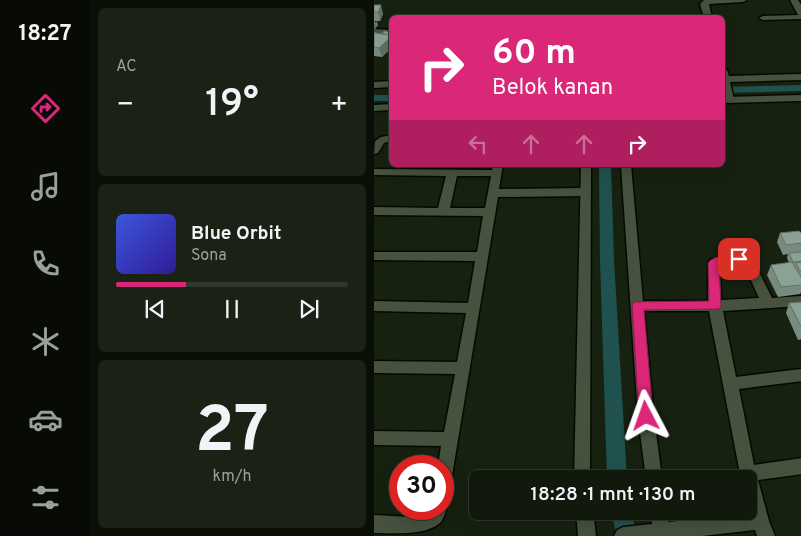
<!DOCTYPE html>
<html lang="id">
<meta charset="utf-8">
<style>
body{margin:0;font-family:Overpass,sans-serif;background:#1a2215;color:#f1f3f6;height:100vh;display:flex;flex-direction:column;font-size:19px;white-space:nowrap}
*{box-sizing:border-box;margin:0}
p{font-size:16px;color:#9ca09d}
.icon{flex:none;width:28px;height:28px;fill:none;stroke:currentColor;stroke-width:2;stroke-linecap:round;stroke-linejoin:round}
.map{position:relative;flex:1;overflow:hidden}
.drawer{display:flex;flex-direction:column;gap:8px;padding:8px;background:#090e07;width:284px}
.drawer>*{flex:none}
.top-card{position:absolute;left:15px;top:15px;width:336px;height:152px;border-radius:8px;box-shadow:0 5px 20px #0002,0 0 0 1px #30382d;background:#db2777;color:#fff;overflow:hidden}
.speed{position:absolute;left:15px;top:455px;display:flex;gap:10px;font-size:25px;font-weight:700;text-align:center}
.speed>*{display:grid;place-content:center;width:65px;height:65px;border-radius:50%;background:#11190c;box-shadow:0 5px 20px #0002,0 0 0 1px #30382d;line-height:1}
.speed .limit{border:8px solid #d22;background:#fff;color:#111}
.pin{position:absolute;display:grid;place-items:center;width:42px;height:42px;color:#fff;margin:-21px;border-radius:10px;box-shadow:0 2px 8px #0006}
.me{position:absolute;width:55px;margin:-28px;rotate:356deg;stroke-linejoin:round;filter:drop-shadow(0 0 4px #0008)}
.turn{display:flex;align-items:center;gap:18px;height:105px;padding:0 20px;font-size:22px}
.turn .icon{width:65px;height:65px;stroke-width:2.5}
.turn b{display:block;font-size:35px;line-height:42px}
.lanes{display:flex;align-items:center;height:48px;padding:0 20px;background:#0003;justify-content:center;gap:25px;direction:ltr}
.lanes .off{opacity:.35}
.big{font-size:38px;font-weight:600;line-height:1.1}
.drawer .widget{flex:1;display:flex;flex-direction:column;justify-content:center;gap:8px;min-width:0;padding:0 18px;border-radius:8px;background:#1a2215}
.drawer .dial{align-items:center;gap:0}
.dial b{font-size:65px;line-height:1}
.song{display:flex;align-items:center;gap:15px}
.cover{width:60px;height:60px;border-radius:8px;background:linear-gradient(135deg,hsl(230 70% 55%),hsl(250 70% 35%))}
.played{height:5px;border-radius:2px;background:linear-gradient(90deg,#db2777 30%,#30382d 30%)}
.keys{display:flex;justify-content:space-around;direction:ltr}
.heat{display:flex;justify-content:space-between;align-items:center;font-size:28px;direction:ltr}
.trip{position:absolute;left:95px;top:470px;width:288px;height:50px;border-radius:8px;background:#11190c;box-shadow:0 5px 20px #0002,0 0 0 1px #30382d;font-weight:600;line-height:50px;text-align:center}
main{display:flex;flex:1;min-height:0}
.tab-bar{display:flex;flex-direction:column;width:90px;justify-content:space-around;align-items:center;background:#070a05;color:#9ca09d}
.tab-bar .icon{width:35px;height:35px}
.tab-bar .active{color:#db2777}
.tab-bar b{font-size:22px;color:#f1f3f6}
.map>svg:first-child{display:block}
</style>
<main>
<nav class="tab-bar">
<b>18:27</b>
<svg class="icon active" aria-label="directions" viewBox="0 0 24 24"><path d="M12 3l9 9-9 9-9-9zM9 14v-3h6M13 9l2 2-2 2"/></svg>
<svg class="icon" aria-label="music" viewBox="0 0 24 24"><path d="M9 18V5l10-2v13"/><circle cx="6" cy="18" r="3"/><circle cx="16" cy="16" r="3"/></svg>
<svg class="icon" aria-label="phone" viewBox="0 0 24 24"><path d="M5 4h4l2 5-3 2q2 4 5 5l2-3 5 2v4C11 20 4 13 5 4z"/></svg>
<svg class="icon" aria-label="climate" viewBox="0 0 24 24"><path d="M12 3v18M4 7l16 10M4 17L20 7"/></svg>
<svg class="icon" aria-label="car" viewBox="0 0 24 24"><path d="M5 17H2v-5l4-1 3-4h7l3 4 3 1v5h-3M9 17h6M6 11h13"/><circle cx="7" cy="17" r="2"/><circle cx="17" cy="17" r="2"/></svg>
<svg class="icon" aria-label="filters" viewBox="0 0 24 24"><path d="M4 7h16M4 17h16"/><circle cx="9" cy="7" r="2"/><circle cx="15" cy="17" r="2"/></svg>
</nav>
<section class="drawer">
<div class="widget"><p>AC</p>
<div class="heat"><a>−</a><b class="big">19°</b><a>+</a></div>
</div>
<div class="widget">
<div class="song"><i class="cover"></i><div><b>Blue Orbit</b><p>Sona</p></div></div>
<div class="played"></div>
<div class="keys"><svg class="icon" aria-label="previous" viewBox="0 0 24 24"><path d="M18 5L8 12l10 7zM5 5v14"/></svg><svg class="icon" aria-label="pause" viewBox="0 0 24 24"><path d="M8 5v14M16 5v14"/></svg><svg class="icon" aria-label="next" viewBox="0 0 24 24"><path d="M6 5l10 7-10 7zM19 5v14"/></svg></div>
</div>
<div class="widget dial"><b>27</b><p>km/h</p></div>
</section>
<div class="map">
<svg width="428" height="536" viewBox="0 0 428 536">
<rect width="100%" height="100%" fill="#172110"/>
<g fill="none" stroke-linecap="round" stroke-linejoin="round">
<path fill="#1f524e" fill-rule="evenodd" d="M428,85v6l-79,2v-6z
M0,95h18v6h-18z
M225,165h12l3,95 13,219h-20l-7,-219z
M238,511h20l4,25h-20z"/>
<g stroke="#040a00" stroke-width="3">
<path id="street" d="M330,0h43l-4,2 -34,2 3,14h-8l-4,-14z
M416,0h8l4,6v13l-39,1 -4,-2 4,-2 35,-1z
M0,29l18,1v5l-18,-2z
M349,67l4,3 2,6 73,-2v6l-72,2 4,18 -5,3 -5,-3z
M18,81v6l-18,1v-6z
M18,135v6l-8,2 -6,10 -4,1 1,-13 6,-4z
M119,165h10l-4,24 86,-1 6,4 -6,4 -87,1 -47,285 -2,6 -6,2v-24h-5l3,-20 -67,-1v-14l70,1 11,-58 -81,-1v-12l83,1 9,-49 -92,-2v-10l94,2 7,-42 -101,-1v-8h103l6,-36 -109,-1v-8l64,1 8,-32 -72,-1v-6l118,1zM83,176h34l-6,32h-35z
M247,165h10l12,136h65v-38l2,-3 21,-6 21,4 20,40 30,-2v10l-79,5 13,66 66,-8v12l-63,8 15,76 48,-7v16l-44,6 11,41 6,15h-18l-2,-6 -53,6h-88l3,-6 6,-3 29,-3 -2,-13h17l1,11 82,-8 -2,-35h-7l-1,-5 -31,-163h-65l10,106 8,62h-16l-8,-62zM357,264l13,1 15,33 -38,2 -1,-34z
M69,503l3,6c-1,5 -3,11 -6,14 -15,13 -47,10 -66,10v-18l37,2 13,-3 5,-5h14z"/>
</g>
<g stroke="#040a00" stroke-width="3">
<path id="secondary" d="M428,95v6l-79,2v-6z
M18,104v6l-18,1v-6z
M207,165h10l-1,314h-16z
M202,511h17l3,25h-18z"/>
</g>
<use href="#street" fill="#46513e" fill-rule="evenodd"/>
<use href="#secondary" fill="#46513e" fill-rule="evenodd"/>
</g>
<path fill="#778b7f" d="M0,5l9,9 -3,7h-6l4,4 -4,5z
M0,32l8,2 10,-2v15l-10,10 -8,-1z
M406,233l22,1v57l-2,3 -22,3 -11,-22 4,-10 18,-2 -2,-5 1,-4 -5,1 -6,-13z
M428,302v37l-4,1 -12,-27 3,-10z"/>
<path fill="#617168" d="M7,5l2,9 -3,7 -2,-9z
M3,21l1,4 -4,5v-6z
M18,36v11l-10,10 -3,-9z"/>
<path fill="#8aa294" stroke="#617168" d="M0,5h7l-3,7h-4z
M10,31l8,1v3l-10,-1z
M0,33l18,2v1l-13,12 -5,-1z
M425,231l3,3v9l-16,2 -6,-12z
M428,252v9l-9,1 -4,-9z
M418,262l10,17v6l-21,2 -10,-22z
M428,262v9h-2l-4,-8z
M428,302v26l-13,-25z"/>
<path fill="#db2777" stroke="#8e194d" d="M365,255l4,1 2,3 -2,3 -24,3 2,41 -2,3 -75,1 9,106 -2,5 -5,2 -5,-2 -2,-5 -7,-110 2,-4 75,-1 -1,-38c7,-9 21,-7 31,-8z"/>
</svg>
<div class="speed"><div class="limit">30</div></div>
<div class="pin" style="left:365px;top:259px;background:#d93025"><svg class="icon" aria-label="arrive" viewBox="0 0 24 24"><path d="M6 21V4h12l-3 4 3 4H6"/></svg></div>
<svg class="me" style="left:272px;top:416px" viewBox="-20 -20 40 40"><path d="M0-17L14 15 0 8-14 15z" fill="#db2777" stroke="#fff" stroke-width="4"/></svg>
<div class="trip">18:28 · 1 mnt · 130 m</div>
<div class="top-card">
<div class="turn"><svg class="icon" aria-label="right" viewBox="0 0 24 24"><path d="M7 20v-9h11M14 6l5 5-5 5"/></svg><div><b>60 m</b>Belok kanan</div></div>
<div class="lanes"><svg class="icon off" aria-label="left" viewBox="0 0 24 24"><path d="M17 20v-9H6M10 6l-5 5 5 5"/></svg><svg class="icon off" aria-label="ahead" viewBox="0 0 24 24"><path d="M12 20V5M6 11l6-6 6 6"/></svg><svg class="icon off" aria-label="ahead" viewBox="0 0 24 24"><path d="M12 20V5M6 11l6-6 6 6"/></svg><svg class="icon" aria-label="right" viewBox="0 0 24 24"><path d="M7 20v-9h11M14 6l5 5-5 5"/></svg></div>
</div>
</div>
</main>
